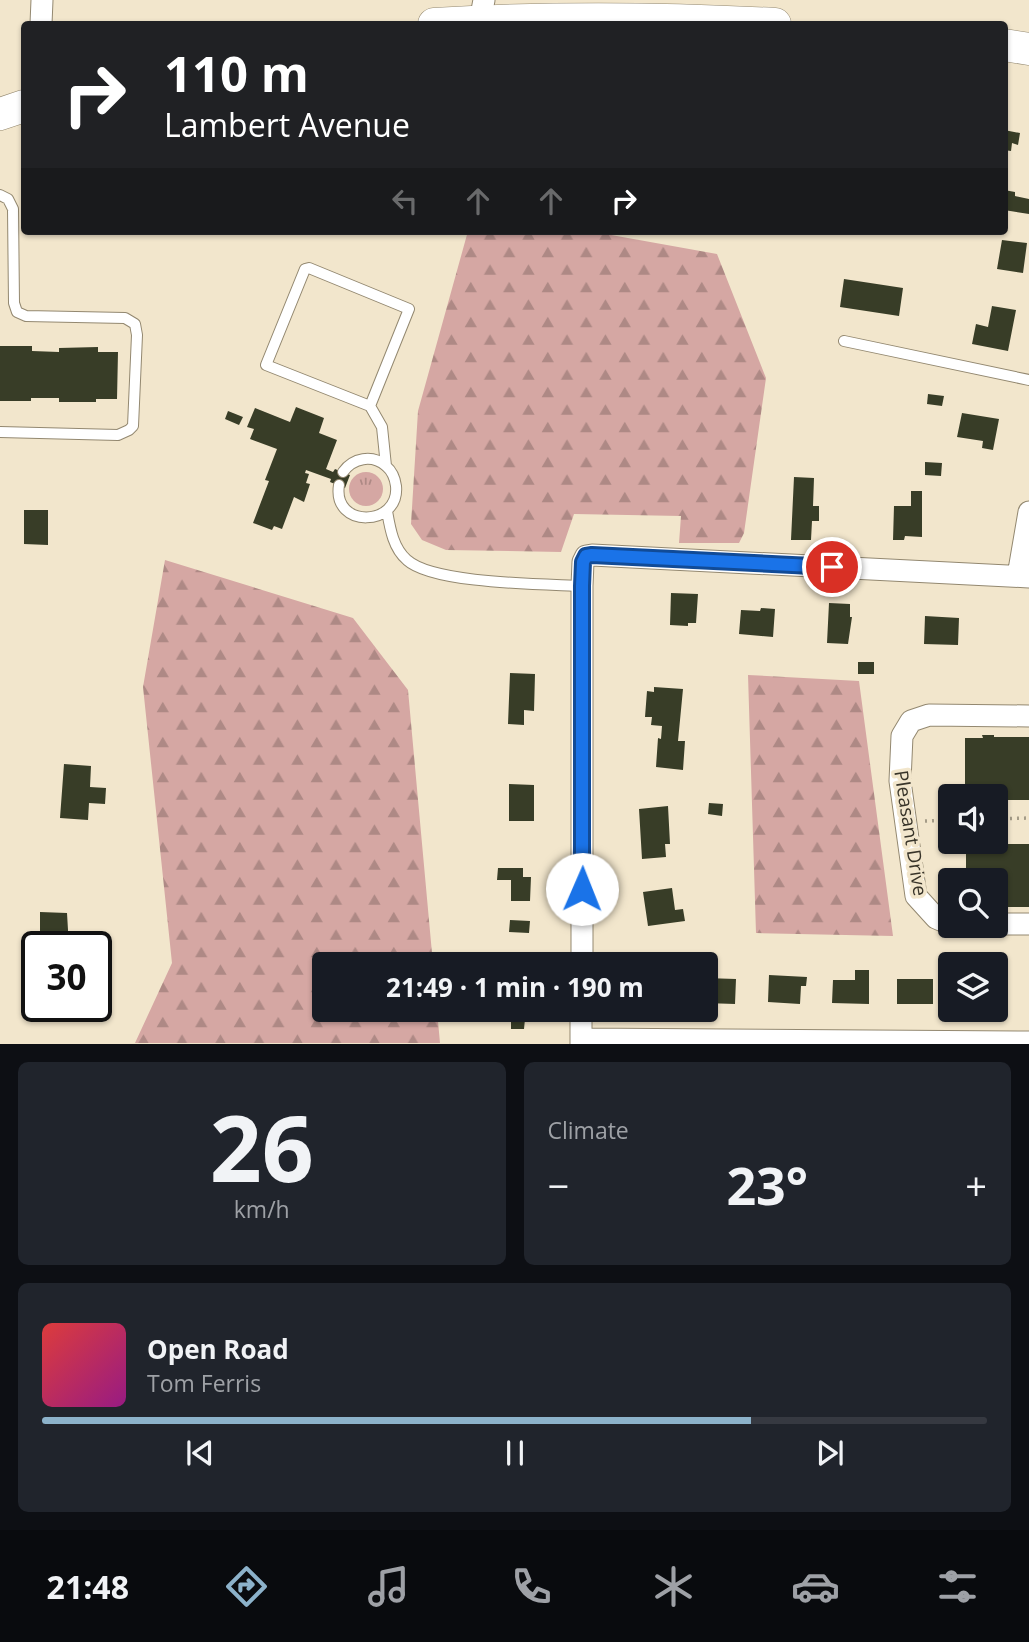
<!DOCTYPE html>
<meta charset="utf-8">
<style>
body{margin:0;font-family:"Open Sans",sans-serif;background:#20242c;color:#f1f3f6;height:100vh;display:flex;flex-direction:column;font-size:26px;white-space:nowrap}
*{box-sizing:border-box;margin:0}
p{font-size:23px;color:#9ea1a6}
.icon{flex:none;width:38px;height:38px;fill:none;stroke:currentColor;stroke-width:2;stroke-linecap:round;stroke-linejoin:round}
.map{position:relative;height:1044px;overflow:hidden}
.panel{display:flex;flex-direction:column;gap:18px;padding:18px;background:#0d0f14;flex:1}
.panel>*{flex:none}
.guide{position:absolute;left:21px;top:21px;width:987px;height:214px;border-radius:7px;box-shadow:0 2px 5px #0004;background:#202124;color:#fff;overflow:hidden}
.controls{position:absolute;left:938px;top:784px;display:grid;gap:14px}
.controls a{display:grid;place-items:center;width:70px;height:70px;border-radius:7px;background:#171b24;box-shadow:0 2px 5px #0004;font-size:35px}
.speed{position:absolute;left:21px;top:931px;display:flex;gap:14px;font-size:35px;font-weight:700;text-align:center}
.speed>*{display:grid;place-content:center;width:91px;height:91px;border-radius:50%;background:#171b24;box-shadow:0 2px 5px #0004;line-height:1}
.speed .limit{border:4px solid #111;border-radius:10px;background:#fff;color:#111}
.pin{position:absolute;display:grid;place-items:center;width:60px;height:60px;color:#fff;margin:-30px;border:4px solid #fff;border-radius:50%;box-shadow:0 2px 7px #0007}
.me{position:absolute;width:77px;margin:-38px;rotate:1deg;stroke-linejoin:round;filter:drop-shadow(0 0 5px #0008)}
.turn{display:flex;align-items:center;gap:24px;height:147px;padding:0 28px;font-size:32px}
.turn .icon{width:91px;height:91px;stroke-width:2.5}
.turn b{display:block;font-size:49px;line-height:60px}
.lanes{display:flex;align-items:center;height:66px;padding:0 28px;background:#0003;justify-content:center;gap:35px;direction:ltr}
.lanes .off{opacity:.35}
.big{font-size:52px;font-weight:700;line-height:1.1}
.panel .card{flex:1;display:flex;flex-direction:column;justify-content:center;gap:10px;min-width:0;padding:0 24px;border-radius:10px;background:#20242c}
.panel .dial{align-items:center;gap:0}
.dial b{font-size:91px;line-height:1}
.song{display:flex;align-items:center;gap:21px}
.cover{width:84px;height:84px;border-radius:10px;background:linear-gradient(135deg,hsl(0 70% 55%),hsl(310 70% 35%))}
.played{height:7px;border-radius:4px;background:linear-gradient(90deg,#8cb2ca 75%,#363941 75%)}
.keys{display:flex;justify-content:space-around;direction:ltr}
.heat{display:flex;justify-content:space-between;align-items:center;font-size:38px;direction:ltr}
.panel .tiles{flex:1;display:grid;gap:18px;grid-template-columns:1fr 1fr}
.card:last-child{grid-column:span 2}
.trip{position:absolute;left:312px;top:952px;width:406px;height:70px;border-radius:7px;background:#171b24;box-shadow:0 2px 5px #0004;font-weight:700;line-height:70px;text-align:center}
.tab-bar{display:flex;height:112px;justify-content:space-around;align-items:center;background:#090b0e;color:#9ea1a6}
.tab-bar .icon{width:49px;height:49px}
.tab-bar .current{color:#8cb2ca}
.tab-bar b{font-size:32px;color:#f1f3f6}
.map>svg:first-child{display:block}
</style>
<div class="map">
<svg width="1029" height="1044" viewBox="0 0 1029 1044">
<defs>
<pattern id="grass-tufts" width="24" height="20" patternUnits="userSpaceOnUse" patternTransform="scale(1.75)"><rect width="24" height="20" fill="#d5a7a3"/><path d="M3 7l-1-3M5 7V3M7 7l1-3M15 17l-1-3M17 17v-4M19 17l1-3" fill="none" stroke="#ae8985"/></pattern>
<pattern id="forest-firs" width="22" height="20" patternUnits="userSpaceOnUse" patternTransform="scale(1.75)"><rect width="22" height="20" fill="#d5a7a3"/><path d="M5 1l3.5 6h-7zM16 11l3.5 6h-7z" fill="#ae8985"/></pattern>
</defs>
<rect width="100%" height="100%" fill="#f2e6cc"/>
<path fill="url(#grass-tufts)" d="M349 489a17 17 0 1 1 34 0a17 17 0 1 1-34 0Z"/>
<path fill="url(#forest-firs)" d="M468,231h121l128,23 49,124 -22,155 -5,10h-60l2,-27 -107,-2 -13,38 -115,-2 -24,-10 -11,-16 7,-113z
M165,560l188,58 55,72 25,274h-109v46h113l3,33h-305l37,-80 -29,-276z
M748,675l111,6 34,255 -137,-3z"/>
<path fill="#383d27" d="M1004,130l16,3 -2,12 -6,-2 -1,8 -7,-1z
M1004,190l11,2v4l14,3v15l-25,-4z
M1002,240l25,3 -4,30 -26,-4z
M844,279l59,9 -4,28 -59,-9z
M992,306l24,4 -8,41 -36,-7 4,-20 12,3z
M0,346h32v5l27,1v-4l39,-1v5h20l-1,47h-21v3h-37v-4h-28v3h-31z
M928,394l16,2 -2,10 -15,-2z
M296,407l28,11 -5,15 18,7 -11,29 7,3 2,-3 15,6 -5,13 -15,-6 1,-3 -25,-9 -1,3 4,1 -3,9 4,1 -6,18 -10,-5 -12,32 -8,-3 -2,4 -19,-7 16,-42 -4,-1 12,-31 -27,-10 4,-10 -7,-2 8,-19 35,14z
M228,411l15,6 -4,8 -14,-6z
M962,413l37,6 -6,31 -11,-2 1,-7 -26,-4z
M925,462l17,1 -1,13 -16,-1z
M794,477l20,1 -1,28h6v15h-7l-1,19h-20z
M911,491h11v46l-17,-1 -1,4h-11l1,-34h17z
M24,510h24v35l-24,-1z
M671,593l27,1 -2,29h-8v3l-18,-1z
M829,603l21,1v13h2l-4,27 -21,-1z
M761,608l14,1 -2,28 -34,-3 2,-24 19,1z
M925,616l34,2 -1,27 -34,-1z
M858,662h16v12h-16z
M510,673l25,1 -1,37 -10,-1v15l-16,-1z
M654,687l29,2 -5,52h7l-2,29 -27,-3 2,-29 3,1 1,-13 -11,-1 1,-8h-7l2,-26 7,1z
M982,735h12v2h35v63h-33v-4h-31v-58h18z
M64,764l27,2 -1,21 16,1 -1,16 -16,-1 -1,17 -28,-2z
M509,784l25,1v36h-25z
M709,803l14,1 -1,12 -14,-2z
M668,806l2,38h-5l1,13 -24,2 -3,-50z
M983,842h12v2h34v63h-33v-27h-30v-35h17z
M498,868h25v9h8l-1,24h-19v-21h-14z
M672,888l3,22 8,-1 2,12 -37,5 -5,-34z
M40,912l27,1 2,34h-29z
M510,920l20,1 -1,12 -20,-1z
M654,956l2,8h-25v-4z
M855,970h14v34l-37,-1 1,-23h22z
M769,975l38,2 -1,9h-5l-1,18 -32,-2z
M996,976h3v30h-3z
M705,978l31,1 -1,25 -30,-1z
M897,979h36v25h-36z
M511,1010h28v9h-14l-1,10h-13z"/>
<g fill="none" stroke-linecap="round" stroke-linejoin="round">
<g stroke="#938870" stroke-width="12">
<path id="service" d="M0,195l8,4 5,10 1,94 3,9 9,4 99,2 10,6 2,11 -4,91 -4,4 -11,5 -118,-3
M844,341l185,39
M370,406l-104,-41 39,-96 4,-1 100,41 -39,97 12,21 4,39
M339,485c-7,44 61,42 57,1 -1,-8 -4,-15 -10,-20 -14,-12 -33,-8 -43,6
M387,511c3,17 6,37 20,49 26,24 137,24 175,26"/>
</g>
<g stroke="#938870" stroke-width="23">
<path id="minor" d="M480,21l4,-21
M41,24l1,-24
M1018,576l11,-64
M950,924l-14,-6 -20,-22 -16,-115 2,-45 9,-15 18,-6 100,1
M996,924h33
M582,964v-378l1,-24 3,-6 6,-1 437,22
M581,1039l448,3
M581,1044v-34"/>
</g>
<g stroke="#938870" stroke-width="33">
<path id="secondary" d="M434,24c114,-7 228,-6 341,0
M1004,45l25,4
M0,114l24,-8"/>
</g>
<path stroke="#a49b87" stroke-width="3.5" stroke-dasharray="2 5" stroke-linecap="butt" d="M996,819l33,-1
M925,821l25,-1"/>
<use href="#service" stroke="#fff" stroke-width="10"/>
<use href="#minor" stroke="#fff" stroke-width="21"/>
<use href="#secondary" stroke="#fff" stroke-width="32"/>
</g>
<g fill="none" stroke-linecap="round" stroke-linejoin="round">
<g stroke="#114b97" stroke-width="18">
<path id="route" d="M582,889v-303l1,-24 3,-6 6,-1 240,12"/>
</g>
<use href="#route" stroke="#1a73e8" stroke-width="12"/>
</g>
<g text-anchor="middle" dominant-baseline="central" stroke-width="7" stroke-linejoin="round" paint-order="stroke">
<g font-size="19" fill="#383429" stroke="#f2e6cc">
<text transform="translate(911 833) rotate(81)">Pleasant Drive</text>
</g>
</g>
</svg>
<div class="controls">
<a><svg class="icon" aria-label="sound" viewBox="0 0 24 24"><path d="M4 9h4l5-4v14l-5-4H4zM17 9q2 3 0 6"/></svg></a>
<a><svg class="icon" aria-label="search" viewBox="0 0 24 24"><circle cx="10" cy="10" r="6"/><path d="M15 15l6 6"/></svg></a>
<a><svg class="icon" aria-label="layers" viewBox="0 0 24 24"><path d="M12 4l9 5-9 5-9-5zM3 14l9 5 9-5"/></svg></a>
</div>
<div class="speed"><div class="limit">30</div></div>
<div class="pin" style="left:832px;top:567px;background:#d93025"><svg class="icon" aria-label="arrive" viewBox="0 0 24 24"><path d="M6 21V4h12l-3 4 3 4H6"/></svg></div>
<svg class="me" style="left:582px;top:889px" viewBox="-20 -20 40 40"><circle r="19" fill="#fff"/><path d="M0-13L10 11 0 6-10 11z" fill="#1a73e8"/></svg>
<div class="trip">21:49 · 1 min · 190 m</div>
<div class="guide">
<div class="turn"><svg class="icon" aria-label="right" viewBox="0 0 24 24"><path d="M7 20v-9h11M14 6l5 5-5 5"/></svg><div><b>110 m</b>Lambert Avenue</div></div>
<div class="lanes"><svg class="icon off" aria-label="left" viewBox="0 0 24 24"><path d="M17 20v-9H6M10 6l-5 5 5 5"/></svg><svg class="icon off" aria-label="ahead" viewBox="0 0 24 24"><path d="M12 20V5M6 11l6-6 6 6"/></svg><svg class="icon off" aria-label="ahead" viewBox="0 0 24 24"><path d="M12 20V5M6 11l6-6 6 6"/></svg><svg class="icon" aria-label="right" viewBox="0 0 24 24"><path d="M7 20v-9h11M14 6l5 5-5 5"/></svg></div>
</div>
</div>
<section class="panel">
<div class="tiles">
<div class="card dial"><b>26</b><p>km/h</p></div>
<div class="card"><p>Climate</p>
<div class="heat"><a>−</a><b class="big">23°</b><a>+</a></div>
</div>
<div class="card">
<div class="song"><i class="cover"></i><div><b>Open Road</b><p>Tom Ferris</p></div></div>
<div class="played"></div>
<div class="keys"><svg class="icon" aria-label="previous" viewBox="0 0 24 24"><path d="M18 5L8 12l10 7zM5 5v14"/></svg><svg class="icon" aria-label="pause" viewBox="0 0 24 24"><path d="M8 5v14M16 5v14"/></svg><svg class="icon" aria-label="next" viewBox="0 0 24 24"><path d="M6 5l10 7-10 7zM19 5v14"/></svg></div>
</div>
</div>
</section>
<nav class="tab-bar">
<b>21:48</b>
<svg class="icon current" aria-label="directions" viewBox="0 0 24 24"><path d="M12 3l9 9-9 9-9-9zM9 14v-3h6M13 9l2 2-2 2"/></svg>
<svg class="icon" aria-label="music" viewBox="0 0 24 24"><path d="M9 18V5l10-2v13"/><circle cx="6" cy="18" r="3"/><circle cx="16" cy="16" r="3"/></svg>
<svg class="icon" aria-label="phone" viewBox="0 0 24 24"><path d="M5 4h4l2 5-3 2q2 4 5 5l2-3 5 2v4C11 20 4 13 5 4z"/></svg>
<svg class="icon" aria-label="climate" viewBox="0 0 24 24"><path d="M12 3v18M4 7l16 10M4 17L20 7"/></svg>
<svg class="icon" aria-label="car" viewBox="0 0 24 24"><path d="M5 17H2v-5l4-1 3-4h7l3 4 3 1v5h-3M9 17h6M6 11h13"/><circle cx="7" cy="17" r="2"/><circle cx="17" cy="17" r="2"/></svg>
<svg class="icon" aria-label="filters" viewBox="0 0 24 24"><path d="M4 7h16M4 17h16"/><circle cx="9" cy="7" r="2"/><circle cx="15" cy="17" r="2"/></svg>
</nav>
